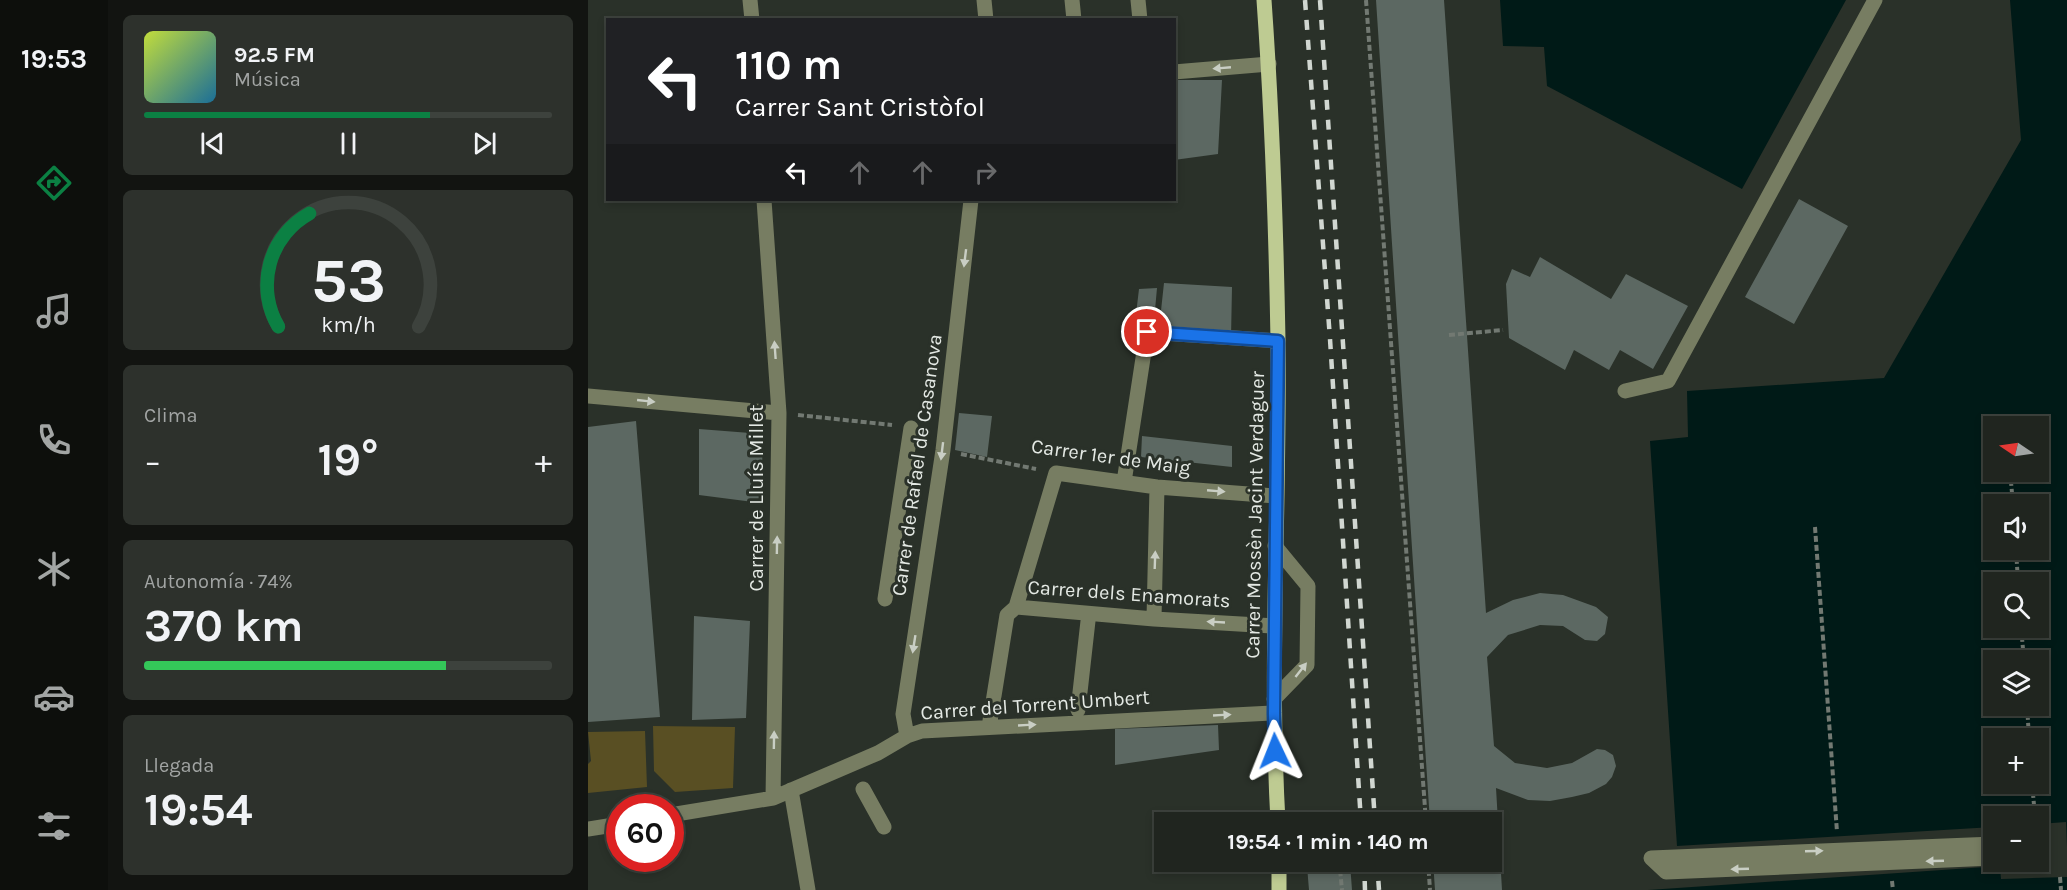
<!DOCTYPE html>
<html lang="es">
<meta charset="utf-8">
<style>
body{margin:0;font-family:Karla,sans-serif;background:#2d312c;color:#f1f3f6;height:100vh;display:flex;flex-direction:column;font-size:22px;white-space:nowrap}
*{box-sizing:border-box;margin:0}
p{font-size:20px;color:#a2a5a4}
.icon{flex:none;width:33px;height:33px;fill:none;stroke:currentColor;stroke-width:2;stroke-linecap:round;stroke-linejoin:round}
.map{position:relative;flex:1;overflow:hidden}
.side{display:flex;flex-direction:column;gap:15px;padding:15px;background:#121411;width:480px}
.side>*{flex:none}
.banner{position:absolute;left:18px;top:18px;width:570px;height:183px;border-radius:0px;box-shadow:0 3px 9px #0003,0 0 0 2px #3d423d;background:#202124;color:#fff;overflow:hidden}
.needle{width:39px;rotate:283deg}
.controls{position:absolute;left:1395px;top:416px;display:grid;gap:12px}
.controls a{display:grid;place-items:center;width:66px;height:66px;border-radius:0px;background:#20251f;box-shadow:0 3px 9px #0003,0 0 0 2px #3d423d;font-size:30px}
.speed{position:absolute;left:18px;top:794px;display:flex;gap:12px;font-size:30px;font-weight:700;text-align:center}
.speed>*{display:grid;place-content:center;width:78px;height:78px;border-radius:50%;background:#20251f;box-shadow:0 3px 9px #0003,0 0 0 2px #3d423d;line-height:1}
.speed .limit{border:9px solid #d22;background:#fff;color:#111}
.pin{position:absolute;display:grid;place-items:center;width:51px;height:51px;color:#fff;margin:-26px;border:3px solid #fff;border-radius:50%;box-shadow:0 2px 6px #0007}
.me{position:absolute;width:66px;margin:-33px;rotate:358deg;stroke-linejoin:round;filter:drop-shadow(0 0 4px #0008)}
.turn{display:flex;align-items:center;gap:21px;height:126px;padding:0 30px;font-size:27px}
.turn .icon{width:78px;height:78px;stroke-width:2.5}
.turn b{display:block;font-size:42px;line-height:51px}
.lanes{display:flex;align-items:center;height:57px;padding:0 30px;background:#0003;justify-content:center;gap:30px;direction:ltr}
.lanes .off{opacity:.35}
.big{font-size:45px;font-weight:700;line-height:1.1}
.side .tile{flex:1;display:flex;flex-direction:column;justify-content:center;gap:9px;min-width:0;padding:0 21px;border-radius:9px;background:#2d312c}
.side .dial{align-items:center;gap:0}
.dial svg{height:156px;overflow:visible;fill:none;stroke:#3d423d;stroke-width:7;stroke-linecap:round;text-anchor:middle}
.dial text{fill:#f1f3f6;stroke:none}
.song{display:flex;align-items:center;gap:18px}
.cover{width:72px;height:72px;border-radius:9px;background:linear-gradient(135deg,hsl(70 70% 55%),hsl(200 70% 35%))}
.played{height:6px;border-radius:3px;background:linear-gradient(90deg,#0b8043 70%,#3d423d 70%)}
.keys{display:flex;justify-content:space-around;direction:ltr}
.heat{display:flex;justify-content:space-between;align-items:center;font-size:33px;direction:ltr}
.charge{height:9px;border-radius:4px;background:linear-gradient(90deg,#34c759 74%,#3d423d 0)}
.trip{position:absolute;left:566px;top:812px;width:348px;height:60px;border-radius:0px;background:#20251f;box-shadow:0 3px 9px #0003,0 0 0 2px #3d423d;font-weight:700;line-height:60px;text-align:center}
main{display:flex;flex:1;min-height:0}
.dock{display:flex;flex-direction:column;width:108px;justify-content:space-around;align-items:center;background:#0d0f0c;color:#a2a5a4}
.dock .icon{width:42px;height:42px}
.dock .active{color:#0b8043}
.dock b{font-size:27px;color:#f1f3f6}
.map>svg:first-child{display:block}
</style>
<main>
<nav class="dock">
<b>19:53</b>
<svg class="icon active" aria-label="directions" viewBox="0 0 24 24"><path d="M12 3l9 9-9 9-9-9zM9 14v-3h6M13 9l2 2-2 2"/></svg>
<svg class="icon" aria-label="music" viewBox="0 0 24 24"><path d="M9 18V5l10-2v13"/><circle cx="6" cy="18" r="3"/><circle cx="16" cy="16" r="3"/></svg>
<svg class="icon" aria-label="phone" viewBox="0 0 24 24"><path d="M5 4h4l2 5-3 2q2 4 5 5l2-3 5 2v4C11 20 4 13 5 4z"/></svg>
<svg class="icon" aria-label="climate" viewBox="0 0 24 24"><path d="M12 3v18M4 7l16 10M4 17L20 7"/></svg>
<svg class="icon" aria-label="car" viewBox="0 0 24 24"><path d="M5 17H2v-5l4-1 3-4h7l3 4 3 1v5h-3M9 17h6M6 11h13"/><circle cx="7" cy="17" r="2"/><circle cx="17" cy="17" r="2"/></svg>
<svg class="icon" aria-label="filters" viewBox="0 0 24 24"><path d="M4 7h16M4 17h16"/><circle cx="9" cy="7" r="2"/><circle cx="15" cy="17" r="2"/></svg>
</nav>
<section class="side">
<div class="tile">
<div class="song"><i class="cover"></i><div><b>92.5 FM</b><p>Música</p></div></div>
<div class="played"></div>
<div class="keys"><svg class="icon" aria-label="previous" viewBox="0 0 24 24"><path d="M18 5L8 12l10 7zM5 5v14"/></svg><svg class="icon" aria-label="pause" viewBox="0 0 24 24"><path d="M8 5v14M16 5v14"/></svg><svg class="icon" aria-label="next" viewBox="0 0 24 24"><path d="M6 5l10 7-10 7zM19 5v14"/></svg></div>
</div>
<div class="tile dial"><svg viewBox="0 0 100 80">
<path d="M14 69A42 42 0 1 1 86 69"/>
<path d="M14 69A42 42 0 0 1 30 11" stroke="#0b8043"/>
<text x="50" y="56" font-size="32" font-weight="700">53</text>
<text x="50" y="72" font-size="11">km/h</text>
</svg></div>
<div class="tile"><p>Clima</p>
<div class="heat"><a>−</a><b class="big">19°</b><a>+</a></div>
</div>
<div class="tile"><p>Autonomía · 74%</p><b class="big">370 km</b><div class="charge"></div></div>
<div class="tile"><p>Llegada</p><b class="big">19:54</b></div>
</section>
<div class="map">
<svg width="1479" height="890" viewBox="0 0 1479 890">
<rect width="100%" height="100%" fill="#2a3129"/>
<path fill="#594f23" d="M65,726l82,1 -2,61 -58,4 -21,-21z
M57,731l2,56 -59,6v-29l3,-3 -3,-29z"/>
<path fill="#001a17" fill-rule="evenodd" d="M912,0h346l-104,189 -195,-103 -3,-39 -41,-1z
M1422,0h57v847l-1,-25 -27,2 -1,-8h-44l-1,11 -316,19 -27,-405 38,-4 -1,-46 197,-13 137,-238zM1406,426h44v45h-44zM1406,504h44v45h-44zM1406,582h44v45h-44zM1406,660h44v45h-44zM1406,738h44v45h-44z
M1412,866l1,13 66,-2v13h-419z"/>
<path fill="#5c6862" d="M788,0h68l42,613 27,-13 27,-7 23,2 33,12 12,10 -3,17 -8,7 -12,-1 -22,-14 -23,-1 -32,10 -21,22 7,89 21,17 32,5 25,-5 25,-14 8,1 8,5 3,11 -4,11 -6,7 -17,9 -17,4 -22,4 -22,-1 -32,-12 6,102h-67l-2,-29h58v-39h-61z
M586,80h48l-4,74 -44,6z
M1211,199l49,27 -54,98 -49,-27z
M952,257l71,42 15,-25 62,32 -35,63 -33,-19 -11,20 -35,-20 -9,20 -56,-32 -3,-54 6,-15 18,8z
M576,283l68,4 -1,51 -72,-9z
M569,288l-4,44 -19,-1 5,-42z
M371,413l33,3 -5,41 -32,-7z
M48,421l24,296 -72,5v-295z
M111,429l64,5 -2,69 -62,-8z
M554,436l90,10v21l-91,-10z
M106,616l56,5 -4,97 -54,2z
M630,725l1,25 -104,15v-36z
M734,861l28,2 2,27h-43l-2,-24z"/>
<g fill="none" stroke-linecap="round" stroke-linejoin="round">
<path stroke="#727972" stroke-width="4" stroke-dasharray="6 3" stroke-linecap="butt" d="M778,0l60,822
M861,335l54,-5
M210,415l94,10
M373,454l75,15
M1422,471l3,33
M1227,527l22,305
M1428,549l2,33
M1433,627l3,33
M1439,705l2,33
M1444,783l3,33
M725,813v9
M660,816v6
M840,861l2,29
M727,863l25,6 2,21
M1472,877l1,13
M1304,881l1,9"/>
<path stroke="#777d62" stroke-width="15" d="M162,0l2,20
M396,0l2,20
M484,0l2,20
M550,0l2,20
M586,72l95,-8
M176,200l15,213 -6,385
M1037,391l43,-10 207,-381
M0,396l191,17
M536,482l23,-150 131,9
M297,599l26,-171
M428,607l138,12 120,7
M566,619l3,-132
M686,699l33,-34 1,-79 -33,-40
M490,710l10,-89
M401,727l18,-112 9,-8 40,-134 101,14 119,9
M319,736l-4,-22 40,-264 28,-250
M275,789l21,38
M203,790l17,100
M82,815l103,-17 105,-45 29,-17 15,-5 352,-18
M0,829l32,-5
M1450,843v13
M1063,858l15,14 328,-14
M1063,858l343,-14"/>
<path stroke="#becb92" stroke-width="15" d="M676,0c8,113 12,227 14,340 2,161 -9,322 0,482
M691,861v29"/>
<path stroke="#d1d7d1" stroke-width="4.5" stroke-dasharray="10 10" stroke-linecap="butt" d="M717,0l25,339 31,483
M732,0l55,822
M776,861l1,29
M789,861l2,29"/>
</g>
<defs><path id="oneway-solid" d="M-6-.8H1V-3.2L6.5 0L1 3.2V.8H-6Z" transform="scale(1.5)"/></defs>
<g fill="#c9cec4">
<use href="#oneway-solid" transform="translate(634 68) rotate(175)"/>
<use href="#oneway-solid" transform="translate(377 258) rotate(97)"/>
<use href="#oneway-solid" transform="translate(187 350) rotate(-94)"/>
<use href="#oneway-solid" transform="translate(58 401) rotate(6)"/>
<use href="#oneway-solid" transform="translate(354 451) rotate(97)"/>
<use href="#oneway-solid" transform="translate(628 491) rotate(5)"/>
<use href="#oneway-solid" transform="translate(189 545) rotate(-89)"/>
<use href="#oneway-solid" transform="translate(567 560) rotate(-88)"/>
<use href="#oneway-solid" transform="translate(628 622) rotate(-177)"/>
<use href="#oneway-solid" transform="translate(326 644) rotate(99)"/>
<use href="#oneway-solid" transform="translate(713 670) rotate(-52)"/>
<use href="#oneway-solid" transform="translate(634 715) rotate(-3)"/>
<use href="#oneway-solid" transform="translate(439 725) rotate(-3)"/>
<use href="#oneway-solid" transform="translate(186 740) rotate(-89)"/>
<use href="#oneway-solid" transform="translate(1226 851) rotate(-2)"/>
<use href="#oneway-solid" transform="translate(1347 861) rotate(178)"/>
<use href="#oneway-solid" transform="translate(1152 869) rotate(178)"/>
</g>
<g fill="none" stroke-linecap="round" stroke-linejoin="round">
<g stroke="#114b97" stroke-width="15">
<path id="route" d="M559,332l131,9 -4,372 1,38"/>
</g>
<use href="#route" stroke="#1a73e8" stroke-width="10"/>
</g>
<g text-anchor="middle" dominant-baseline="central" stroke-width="6" stroke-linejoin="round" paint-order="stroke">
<g font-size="20" fill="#e4e9e4" stroke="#2a3129">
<text transform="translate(523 457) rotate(8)">Carrer 1er de Maig</text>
<text transform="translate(329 465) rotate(-82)">Carrer de Rafael de Casanova</text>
<text transform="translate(168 498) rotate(-90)">Carrer de Lluís Millet</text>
<text transform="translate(667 515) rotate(-89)">Carrer Mossèn Jacint Verdaguer</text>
<text transform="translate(541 594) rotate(4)">Carrer dels Enamorats</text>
<text transform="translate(447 705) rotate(-4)">Carrer del Torrent Umbert</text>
</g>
</g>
</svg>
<div class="controls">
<a><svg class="needle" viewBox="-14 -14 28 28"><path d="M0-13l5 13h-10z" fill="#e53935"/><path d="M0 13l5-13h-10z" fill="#a2a5a4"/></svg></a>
<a><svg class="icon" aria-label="sound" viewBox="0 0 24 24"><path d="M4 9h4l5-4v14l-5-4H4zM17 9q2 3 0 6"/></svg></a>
<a><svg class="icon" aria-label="search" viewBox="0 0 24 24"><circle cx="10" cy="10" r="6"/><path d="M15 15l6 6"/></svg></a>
<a><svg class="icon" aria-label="layers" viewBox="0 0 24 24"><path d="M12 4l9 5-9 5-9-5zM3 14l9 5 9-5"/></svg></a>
<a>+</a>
<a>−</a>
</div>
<div class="speed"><div class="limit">60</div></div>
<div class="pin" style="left:559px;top:332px;background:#d93025"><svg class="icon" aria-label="arrive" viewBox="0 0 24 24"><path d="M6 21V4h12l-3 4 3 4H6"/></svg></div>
<svg class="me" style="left:687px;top:751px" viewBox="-20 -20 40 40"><path d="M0-17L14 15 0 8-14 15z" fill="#1a73e8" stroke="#fff" stroke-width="4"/></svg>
<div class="trip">19:54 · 1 min · 140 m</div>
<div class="banner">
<div class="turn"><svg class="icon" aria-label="left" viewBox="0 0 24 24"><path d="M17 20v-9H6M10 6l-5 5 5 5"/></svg><div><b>110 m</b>Carrer Sant Cristòfol</div></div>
<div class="lanes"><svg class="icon" aria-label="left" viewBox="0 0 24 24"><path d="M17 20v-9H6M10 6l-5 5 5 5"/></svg><svg class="icon off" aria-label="ahead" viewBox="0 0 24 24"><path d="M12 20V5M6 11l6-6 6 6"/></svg><svg class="icon off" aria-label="ahead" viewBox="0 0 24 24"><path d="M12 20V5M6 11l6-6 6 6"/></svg><svg class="icon off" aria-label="right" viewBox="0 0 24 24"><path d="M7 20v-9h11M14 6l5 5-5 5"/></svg></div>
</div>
</div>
</main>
